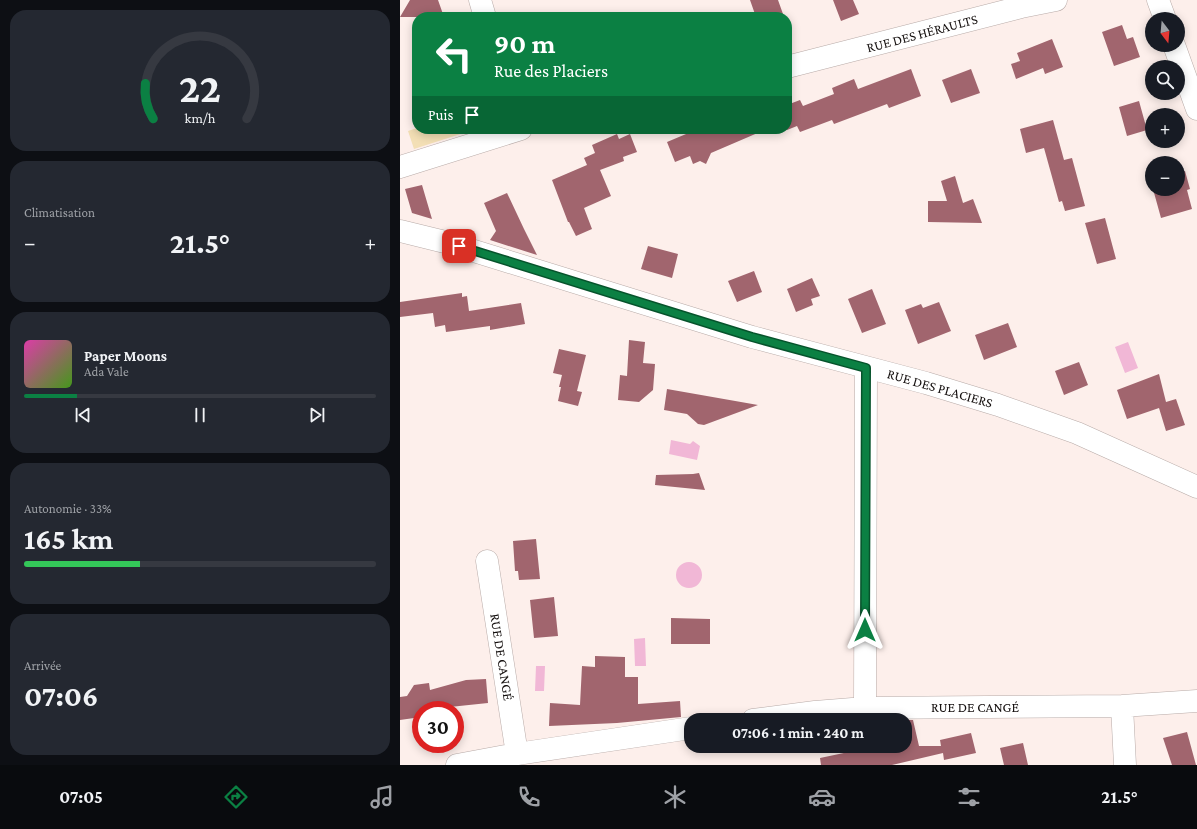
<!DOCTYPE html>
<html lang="fr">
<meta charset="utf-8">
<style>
body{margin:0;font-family:"Crimson Pro",serif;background:#242831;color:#f1f3f6;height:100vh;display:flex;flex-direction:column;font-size:15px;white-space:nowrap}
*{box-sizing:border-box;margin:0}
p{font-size:13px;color:#9ea1a6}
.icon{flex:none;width:22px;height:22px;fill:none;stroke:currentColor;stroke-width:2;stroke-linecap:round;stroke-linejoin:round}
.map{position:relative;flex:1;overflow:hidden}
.side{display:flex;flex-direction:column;gap:10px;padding:10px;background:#0d0f14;width:400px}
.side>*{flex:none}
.hud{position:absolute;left:12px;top:12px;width:380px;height:122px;border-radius:16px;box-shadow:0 2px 10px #0003;background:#0b8043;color:#fff;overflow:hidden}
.needle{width:26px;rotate:164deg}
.controls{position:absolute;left:745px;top:12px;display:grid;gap:8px}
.controls a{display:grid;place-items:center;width:40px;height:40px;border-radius:50%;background:#171b24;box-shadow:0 2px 10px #0003;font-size:20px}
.speed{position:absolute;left:12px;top:701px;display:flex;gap:8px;font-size:20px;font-weight:700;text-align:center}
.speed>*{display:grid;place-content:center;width:52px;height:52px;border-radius:50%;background:#171b24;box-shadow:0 2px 10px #0003;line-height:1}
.speed .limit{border:6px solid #d22;background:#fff;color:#111}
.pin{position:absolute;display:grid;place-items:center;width:34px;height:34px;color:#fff;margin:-17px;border-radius:8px;box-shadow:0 2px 6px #0006}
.me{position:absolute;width:44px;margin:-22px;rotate:0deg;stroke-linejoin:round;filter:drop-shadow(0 0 3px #0008)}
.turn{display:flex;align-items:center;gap:14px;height:84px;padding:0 16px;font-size:18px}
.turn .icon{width:52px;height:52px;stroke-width:2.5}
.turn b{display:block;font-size:28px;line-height:34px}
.then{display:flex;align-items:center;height:38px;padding:0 16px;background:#0003;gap:8px;font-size:15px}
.big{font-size:30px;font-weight:700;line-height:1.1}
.side .widget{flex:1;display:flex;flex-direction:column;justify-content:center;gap:6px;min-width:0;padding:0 14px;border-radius:16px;background:#242831}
.side .dial{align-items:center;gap:0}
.dial svg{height:104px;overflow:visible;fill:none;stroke:#363941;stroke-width:7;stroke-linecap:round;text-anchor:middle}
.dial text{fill:#f1f3f6;stroke:none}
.song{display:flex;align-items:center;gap:12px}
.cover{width:48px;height:48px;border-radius:6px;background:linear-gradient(135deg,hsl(320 70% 55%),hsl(100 70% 35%))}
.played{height:4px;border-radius:2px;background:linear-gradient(90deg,#0b8043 15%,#363941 15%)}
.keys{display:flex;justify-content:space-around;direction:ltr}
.heat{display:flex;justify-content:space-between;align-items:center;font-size:22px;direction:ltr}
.charge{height:6px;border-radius:3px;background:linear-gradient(90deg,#34c759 33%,#363941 0)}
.trip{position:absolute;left:284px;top:713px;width:228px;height:40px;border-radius:16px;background:#171b24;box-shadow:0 2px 10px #0003;font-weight:700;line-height:40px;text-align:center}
.tabs{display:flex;height:64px;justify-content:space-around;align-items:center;background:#090b0e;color:#9ea1a6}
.tabs .icon{width:28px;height:28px}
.tabs .active{color:#0b8043}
.tabs b{font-size:18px;color:#f1f3f6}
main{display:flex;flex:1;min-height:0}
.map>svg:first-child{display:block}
</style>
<main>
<section class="side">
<div class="widget dial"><svg viewBox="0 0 100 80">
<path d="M14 69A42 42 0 1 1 86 69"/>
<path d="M14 69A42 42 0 0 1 8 42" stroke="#0b8043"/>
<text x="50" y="56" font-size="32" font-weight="700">22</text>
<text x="50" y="72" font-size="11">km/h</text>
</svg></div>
<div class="widget"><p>Climatisation</p>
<div class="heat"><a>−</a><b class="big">21.5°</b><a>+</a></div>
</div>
<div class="widget">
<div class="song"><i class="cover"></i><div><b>Paper Moons</b><p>Ada Vale</p></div></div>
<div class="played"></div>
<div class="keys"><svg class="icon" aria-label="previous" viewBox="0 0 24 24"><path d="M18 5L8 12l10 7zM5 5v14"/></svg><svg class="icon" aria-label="pause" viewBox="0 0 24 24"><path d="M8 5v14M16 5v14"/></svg><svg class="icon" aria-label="next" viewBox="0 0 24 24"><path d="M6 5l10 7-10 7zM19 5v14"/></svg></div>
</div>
<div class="widget"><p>Autonomie · 33%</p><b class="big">165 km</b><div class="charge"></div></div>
<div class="widget"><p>Arrivée</p><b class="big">07:06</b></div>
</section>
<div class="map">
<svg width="797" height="765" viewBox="0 0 797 765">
<rect width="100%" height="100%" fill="#fdefeb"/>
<path fill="#f3dfb5" d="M17,128v1h59l-62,20 -6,-18z"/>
<path fill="#f1b7d6" d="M728,342l10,26 -13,5 -10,-26z
M271,440l19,4 3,-3 7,5 -3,14 -28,-6z
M276 575a13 13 0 1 1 26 0a13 13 0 1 1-26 0Z
M245,638l1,28h-11l-1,-27z
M136,666h9l-1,25h-9z"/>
<path fill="#a1656e" d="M10,0h28l6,17h-44z
M350,0h28l5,14 -10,3h-17z
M433,0h20l6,14 -18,7z
M722,25l5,14 6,-2 7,20 -26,9 -12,-34z
M652,39l11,28 -18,7 -2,-6 -27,11 -5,-15 9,-3 -3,-8z
M511,69l10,27 -32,12 -2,-4 -53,20 -2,-4 -32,12 -3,-6 -10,4v-25l13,-5 3,6 31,-12 -2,-6 22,-9 4,10z
M571,69l9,24 -29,10 -9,-23z
M739,101l8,29 -20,6 -8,-29z
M653,120l11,40 8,-2 13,48 -20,5 -3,-10 -3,1 -15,-54 -18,5 -6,-24z
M298,129h69l-56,24 -5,11 -6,-3 -7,3 -3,-8 -15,6 -8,-20z
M217,134l2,5 11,-5 7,18 -14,5 1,4 -24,9 11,26 -27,12 8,21 -16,7 -7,-14h-1l-16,-42 35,-15 -3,-7 11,-5 -3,-8z
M785,171l5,18 -3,1 5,19 -31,9 -8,-29h25v-16z
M555,176l8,27 10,-4 9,24 -54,-1v-21h19l-6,-20z
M22,185l10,34 -20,-6 -7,-24z
M107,193l17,36 13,26 -47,-15 6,-9 -12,-28z
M705,218l11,41 -19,5 -12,-41z
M248,246l30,8 -6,24 -31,-9z
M354,271l8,21 -25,10 -9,-21z
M412,278l8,18 -9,3 2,6 -17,7 -9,-23z
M472,289l14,35 -24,9 -14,-34z
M62,293v4l5,-1 2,15 52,-8 4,21 -35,6v-4l-44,6 -1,-7 -10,2 -2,-14 -33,4v-15z
M539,302l12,29 -33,13 -13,-34 16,-6 2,4z
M608,323l9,24 -33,13 -9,-25z
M229,340l16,2 -2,21 12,1 -2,26 -14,12 -21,-2 2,-25 7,1z
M159,349l27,6 -9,36 5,1 -4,14 -20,-5 3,-14h-2l3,-12 -9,-2z
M679,362l9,23 -24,10 -9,-24z
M759,374l7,28 10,-3 9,26 -19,6 -7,-23 -32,11 -10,-29z
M267,389l91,16 -54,20 -6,-1 -11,-10 -23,-4z
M299,473l6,17 -50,-5 1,-10 37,-1z
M136,539l4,40 -21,1 -1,-9h-3l-2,-30z
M154,597l4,39 -24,2 -4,-38z
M271,618l39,1v25h-39z
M195,656l30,1v20h13v27l42,-3 1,16 -64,6 -68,3 1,-23 30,2 2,-39 13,1z
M86,679l2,24 -67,7v7l-21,3v-23l7,-1 7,-11 15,-2 1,7 36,-10z
M505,720h8l6,26h22l-1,-6 31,-7 5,20 -32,7 -1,-7 -51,12h-71l-1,-7 57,-12h28z
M787,732l9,33h-24l-9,-27z
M623,743l5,22h-24l-4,-17z"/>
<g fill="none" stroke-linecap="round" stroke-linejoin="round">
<g stroke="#b8aba8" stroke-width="23">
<path id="minor" d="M80,0l5,17
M758,0l7,19
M774,45l23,64
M387,67l234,-60 35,-7
M0,167l121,-38
M0,231l45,11 307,95 174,46 72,22 79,28 120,54
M87,561l30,193
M722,706l3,59
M465,708l1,-340
M353,720l62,-8 50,-4 257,-2 75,-5
M57,765l60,-11 174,-26"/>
</g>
<use href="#minor" stroke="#fff" stroke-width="22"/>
</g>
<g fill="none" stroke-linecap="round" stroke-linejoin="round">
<g stroke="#07532c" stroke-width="10">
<path id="route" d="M59,246l293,91 114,31 -1,262"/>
</g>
<use href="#route" stroke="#0b8043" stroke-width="7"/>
</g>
<g text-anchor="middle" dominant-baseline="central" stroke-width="4" stroke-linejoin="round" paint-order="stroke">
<g font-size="14" fill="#15100f" stroke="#fff">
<text transform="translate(522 33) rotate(-15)">RUE DES HÉRAULTS</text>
<text transform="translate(540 388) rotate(16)">RUE DES PLACIERS</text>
<text transform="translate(102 657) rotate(81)">RUE DE CANGÉ</text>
<text x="575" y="707">RUE DE CANGÉ</text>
</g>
</g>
</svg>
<div class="controls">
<a><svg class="needle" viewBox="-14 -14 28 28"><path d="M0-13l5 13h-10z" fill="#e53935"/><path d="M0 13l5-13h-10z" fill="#9ea1a6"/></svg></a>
<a><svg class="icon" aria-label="search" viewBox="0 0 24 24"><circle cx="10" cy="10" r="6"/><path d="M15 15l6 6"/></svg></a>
<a>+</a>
<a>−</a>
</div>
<div class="speed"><div class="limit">30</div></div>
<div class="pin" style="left:59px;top:246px;background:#d93025"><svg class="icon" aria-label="arrive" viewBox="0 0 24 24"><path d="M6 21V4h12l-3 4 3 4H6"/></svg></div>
<svg class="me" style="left:465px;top:630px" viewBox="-20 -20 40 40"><path d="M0-17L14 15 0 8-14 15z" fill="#0b8043" stroke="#fff" stroke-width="4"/></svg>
<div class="trip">07:06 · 1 min · 240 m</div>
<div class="hud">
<div class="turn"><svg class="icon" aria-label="left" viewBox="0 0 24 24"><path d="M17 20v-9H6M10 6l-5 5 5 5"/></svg><div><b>90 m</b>Rue des Placiers</div></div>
<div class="then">Puis<svg class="icon" aria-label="arrive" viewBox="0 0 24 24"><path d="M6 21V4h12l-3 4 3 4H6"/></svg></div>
</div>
</div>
</main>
<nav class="tabs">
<b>07:05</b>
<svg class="icon active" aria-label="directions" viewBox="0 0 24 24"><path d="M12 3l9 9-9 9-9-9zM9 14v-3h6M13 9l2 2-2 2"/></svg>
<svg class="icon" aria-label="music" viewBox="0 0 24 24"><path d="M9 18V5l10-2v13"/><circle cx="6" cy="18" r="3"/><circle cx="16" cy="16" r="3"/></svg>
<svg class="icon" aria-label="phone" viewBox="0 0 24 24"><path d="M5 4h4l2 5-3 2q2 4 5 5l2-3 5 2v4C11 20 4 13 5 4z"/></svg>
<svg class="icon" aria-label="climate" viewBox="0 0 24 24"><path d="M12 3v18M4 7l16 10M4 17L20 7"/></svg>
<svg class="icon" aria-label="car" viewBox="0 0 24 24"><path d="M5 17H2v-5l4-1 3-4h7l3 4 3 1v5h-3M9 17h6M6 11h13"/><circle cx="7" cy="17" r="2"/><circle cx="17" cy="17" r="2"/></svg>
<svg class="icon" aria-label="filters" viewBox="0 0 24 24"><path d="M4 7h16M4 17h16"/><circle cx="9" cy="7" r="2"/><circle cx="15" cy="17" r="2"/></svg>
<b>21.5°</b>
</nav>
